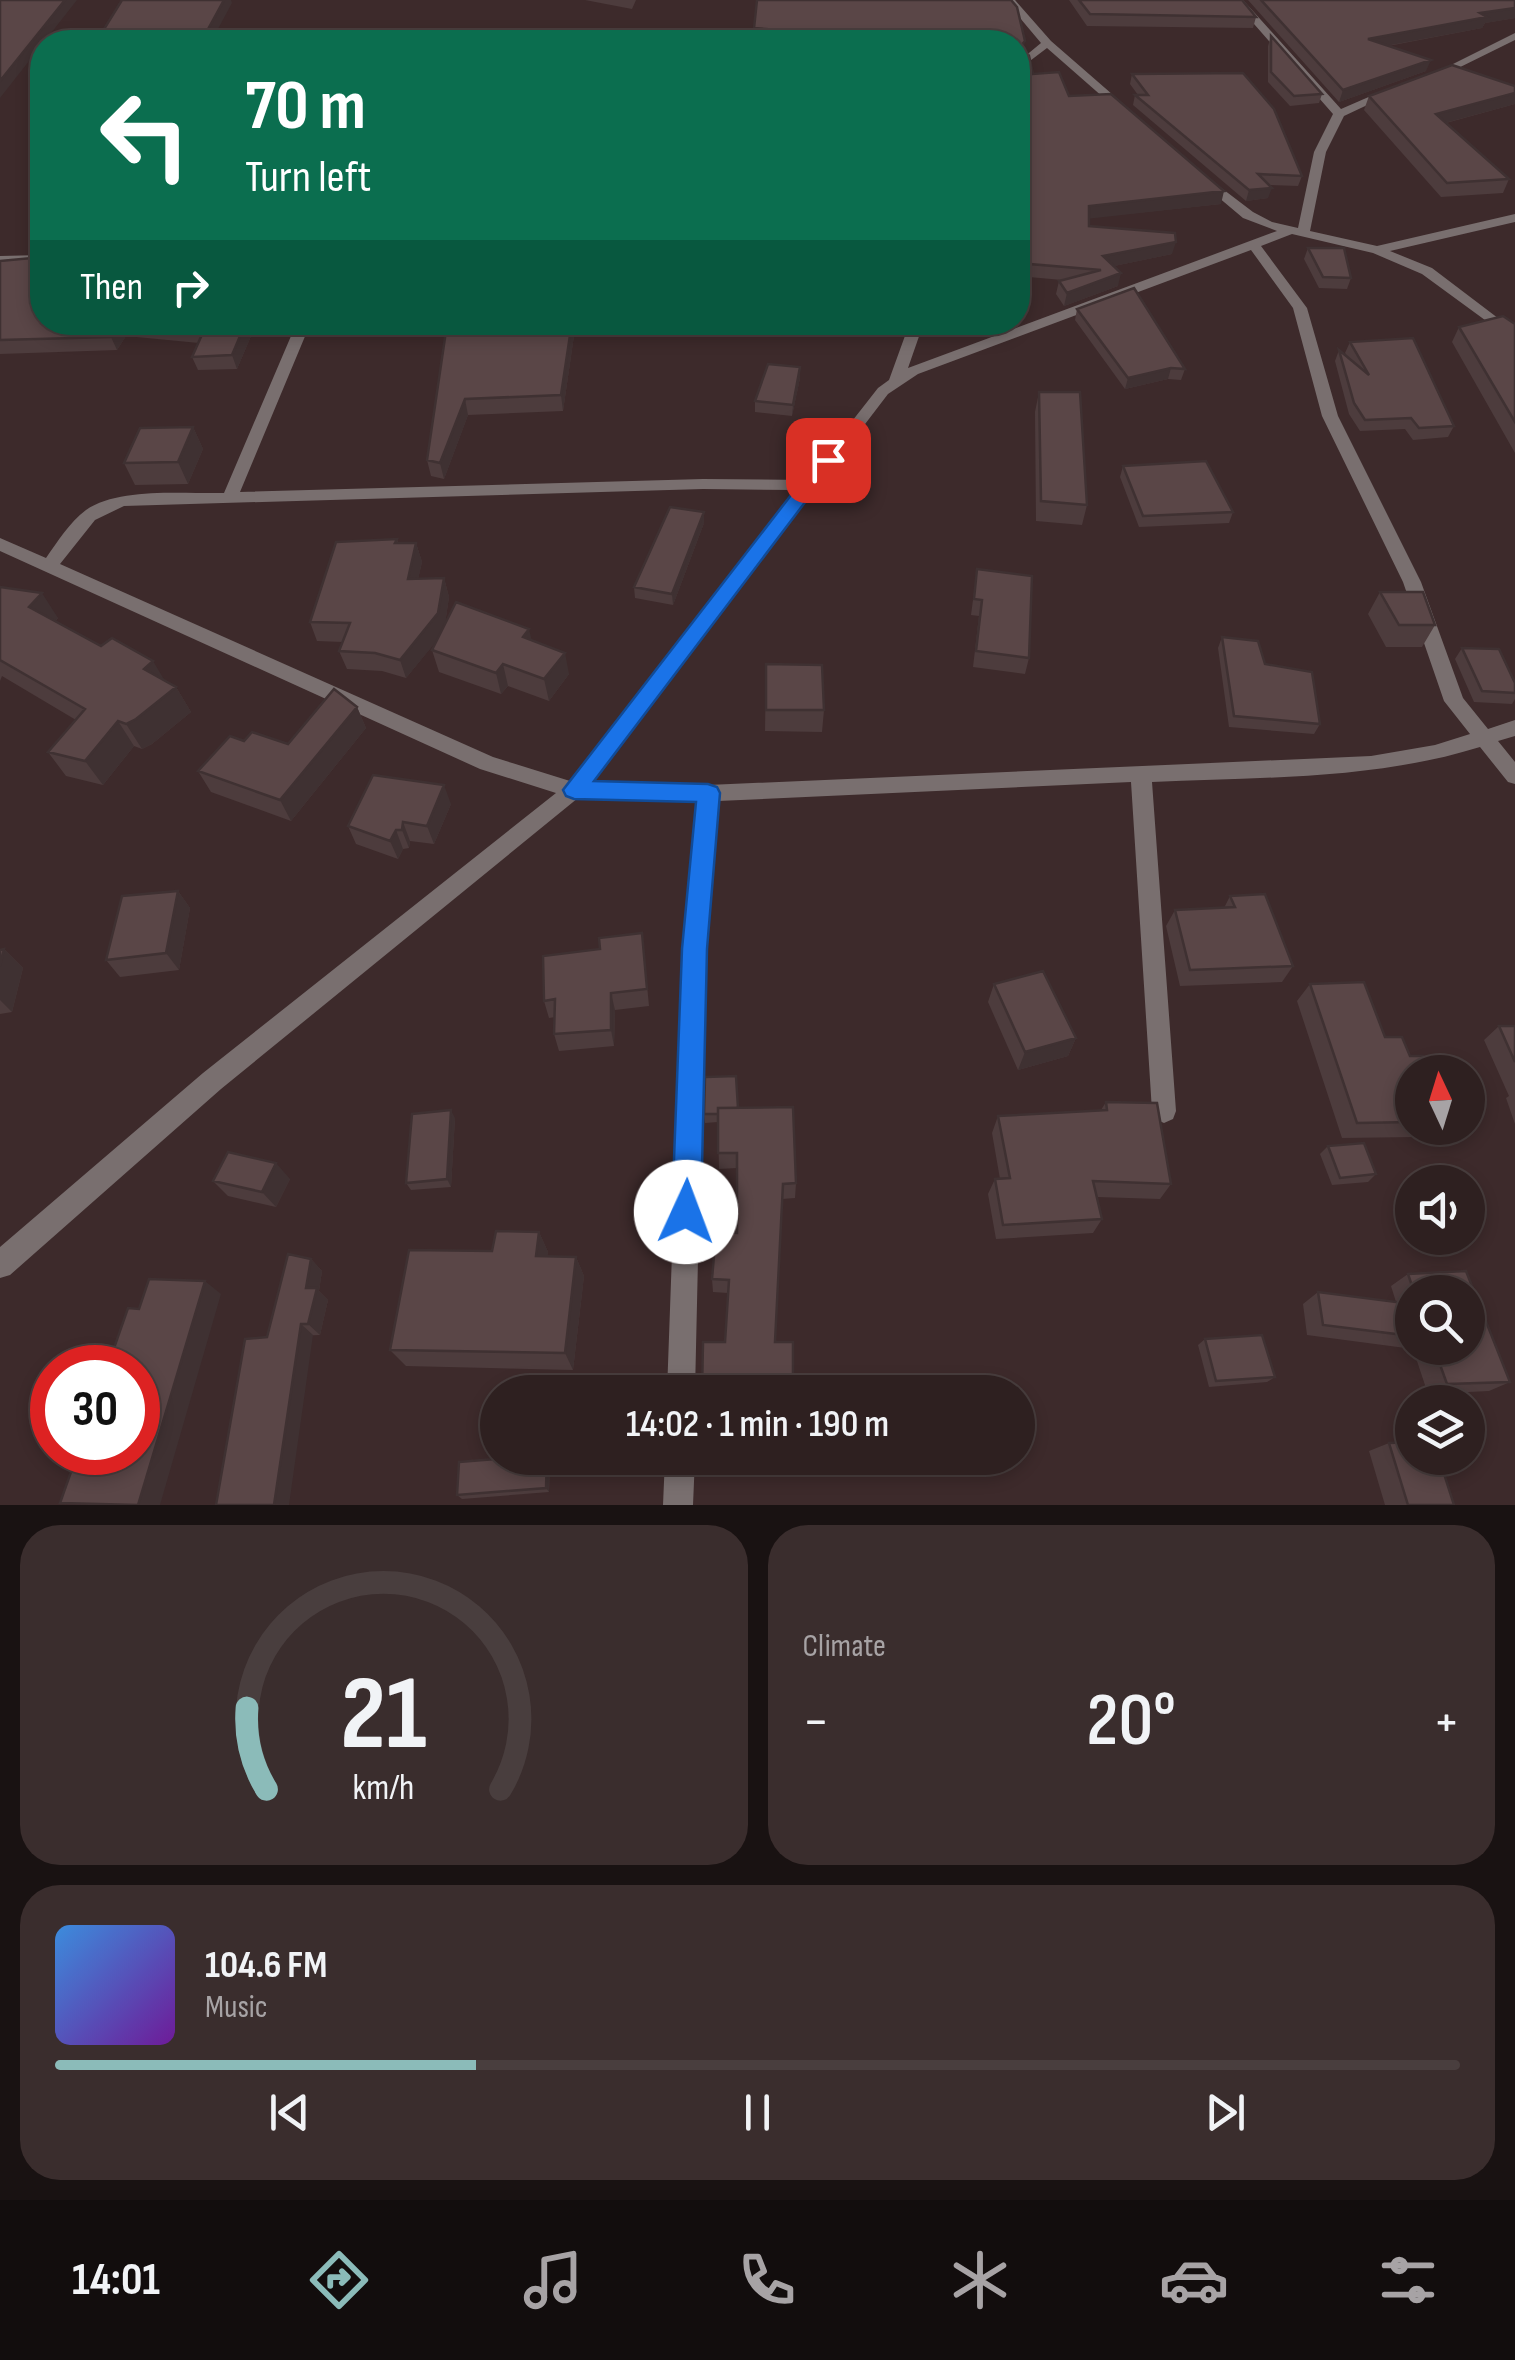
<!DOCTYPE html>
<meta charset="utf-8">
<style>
body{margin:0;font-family:"Sofia Sans Condensed",sans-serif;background:#3a2d2d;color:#f1f3f6;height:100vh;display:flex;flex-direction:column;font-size:38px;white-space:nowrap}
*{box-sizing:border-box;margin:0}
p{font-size:32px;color:#a7a3a5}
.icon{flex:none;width:55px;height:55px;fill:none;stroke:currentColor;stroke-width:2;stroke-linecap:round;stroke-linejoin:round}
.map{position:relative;height:1505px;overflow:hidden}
.drawer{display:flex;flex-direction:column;gap:20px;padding:20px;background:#191212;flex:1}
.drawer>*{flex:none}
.guide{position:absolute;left:30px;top:30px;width:1000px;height:305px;border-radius:40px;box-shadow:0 5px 15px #0003,0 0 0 2px #493e3e;background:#0b6e4f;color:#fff;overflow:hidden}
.needle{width:65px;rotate:356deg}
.controls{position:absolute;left:1395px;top:1055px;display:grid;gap:20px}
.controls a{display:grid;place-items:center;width:90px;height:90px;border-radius:50%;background:#2e2020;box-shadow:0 5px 15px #0003,0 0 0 2px #493e3e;font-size:50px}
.speed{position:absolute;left:30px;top:1345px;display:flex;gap:20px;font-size:50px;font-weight:700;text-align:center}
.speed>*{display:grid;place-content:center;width:130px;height:130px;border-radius:50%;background:#2e2020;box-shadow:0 5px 15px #0003,0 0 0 2px #493e3e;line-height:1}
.speed .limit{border:15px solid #d22;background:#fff;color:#111}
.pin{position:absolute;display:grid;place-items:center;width:85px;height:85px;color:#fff;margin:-42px;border-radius:20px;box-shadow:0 5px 15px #0006}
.me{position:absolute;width:110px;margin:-55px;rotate:2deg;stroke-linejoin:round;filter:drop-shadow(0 0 8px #0008)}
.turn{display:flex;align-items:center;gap:35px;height:210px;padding:0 50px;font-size:45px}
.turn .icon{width:130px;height:130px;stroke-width:2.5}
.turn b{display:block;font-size:70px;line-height:85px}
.then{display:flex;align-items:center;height:95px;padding:0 50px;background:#0003;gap:20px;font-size:38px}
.big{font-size:75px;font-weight:600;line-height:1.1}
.drawer .widget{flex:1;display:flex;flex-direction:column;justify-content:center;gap:15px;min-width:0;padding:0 35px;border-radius:40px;background:#3a2d2d}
.drawer .dial{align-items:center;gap:0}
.dial svg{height:260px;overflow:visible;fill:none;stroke:#493e3e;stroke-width:7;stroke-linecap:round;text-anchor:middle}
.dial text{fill:#f1f3f6;stroke:none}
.song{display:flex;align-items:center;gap:30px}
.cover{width:120px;height:120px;border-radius:15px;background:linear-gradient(135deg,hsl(210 70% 55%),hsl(280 70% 35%))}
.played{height:10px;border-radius:5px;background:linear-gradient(90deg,#8bbbb9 30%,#493e3e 30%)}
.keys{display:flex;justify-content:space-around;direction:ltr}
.heat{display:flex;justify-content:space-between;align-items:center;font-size:55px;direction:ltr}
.drawer .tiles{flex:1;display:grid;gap:20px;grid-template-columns:1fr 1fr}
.widget:last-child{grid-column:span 2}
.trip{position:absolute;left:480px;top:1375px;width:555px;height:100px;border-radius:50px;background:#2e2020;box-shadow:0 5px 15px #0003,0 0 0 2px #493e3e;font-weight:600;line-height:100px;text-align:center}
.tab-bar{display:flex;height:160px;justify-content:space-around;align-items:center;background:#120d0d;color:#a7a3a5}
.tab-bar .icon{width:70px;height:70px}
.tab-bar .active{color:#8bbbb9}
.tab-bar b{font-size:45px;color:#f1f3f6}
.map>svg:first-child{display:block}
</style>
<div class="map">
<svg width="1515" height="1505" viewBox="0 0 1515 1505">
<rect width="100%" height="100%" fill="#3d2a2b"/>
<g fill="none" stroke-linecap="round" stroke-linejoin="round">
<path fill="#796f6f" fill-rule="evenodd" d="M1005,0h10l36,41 77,67v4h-8l-73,-64 -29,22v-8l23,-19z
M1233,0h10l98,109 46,-20 10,2 -53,25 -18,36 -16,79 67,15 138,-32v8l-125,29 42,17 83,63v11l-93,-68 -49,-21 -81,-19 -31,12 46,62 31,108 83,166 42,116 25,31 27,-9v16l-17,5 17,21v22l-7,-2 -28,-35c-106,33 -218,30 -328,35l24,329 -3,8 -9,4 -9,-4 -3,-8 -21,-329 -413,19 -13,148 -10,443h-28l16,-443 14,-148 -119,-3 -357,291 -211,186 -10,3v-31l203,-174 353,-280 -76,-24 -480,-218v-13l46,20c12,-17 23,-35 40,-48 33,-23 98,-16 138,-17l73,-171h14l-71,170 463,-13 103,1 72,-92 11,-8 21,-58h14l-16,46 369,-137 -34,-13 -44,-37 -2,-3 6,-4 50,38 19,10 26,6 16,-76 19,-38zM1251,250l42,58 29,108 81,166 41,119 26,33 -35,11 -64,11 -663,29 -116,-3 296,-388 30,-20zM703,489l94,1 -227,291 -77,-24 -433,-193 35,-44 29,-14z
M1515,33v7l-79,39 -9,-2z
M42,255v8l-42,1v-8z
M665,1458h30l-2,47h-30z"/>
</g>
<path fill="#4d3c3d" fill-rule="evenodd" d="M585,0h51l-4,9z
M1069,0h173l14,17 -3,11 -166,-2z
M1248,0h267v18l-30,5 -3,5 -94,18 38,25 -87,31z
M754,28l269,25 -269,-14z
M1271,36l51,58 -3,9 -29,3 -22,-24v-36z
M1018,61l15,13 36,22 152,108 -132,14v8l83,28 -58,12 4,20 -54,20 -8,-12 3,-13 3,-1 -44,-4v-161l4,-13h-4z
M1132,74l170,102 -4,10 -29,-1 -1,13 -22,3 -113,-96 2,-10h3l-8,-11z
M1515,86v18l-69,19 63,56 -6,14 -62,4 -77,-87 5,-14z
M1308,248l43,30 -4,11 -28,-1 -15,-29z
M0,261l42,61h215l-20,47 -39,1 -6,-13 7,-14 -73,-7 -9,14 -117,4z
M1077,309l108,60 -4,11 -13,-1 -43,10 -50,-69z
M576,322l-13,89 -95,4 -24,64 -13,-3 -4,-16 20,-136z
M732,322h28l-2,5z
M1515,324v129l-63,-111 7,-15z
M1350,342l104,84 -6,11 -35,3 -8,-11 -45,2 -11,-17 -14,-53 4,-11 9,7 -3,-4z
M800,367v11l-8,38 -37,-4v-11z
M1039,392l48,113 -5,20 -46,-4 -1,-109z
M193,427l10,22 -15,35 -53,1 -11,-22z
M1123,466l110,46 -4,11 -90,4 -19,-50z
M704,523l-31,82 -38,-7 -1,-11z
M397,539l1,4h18l6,19 -4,17 26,-1 5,19 -4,27 87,17 37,33 -20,27 -41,-15 -7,8 -62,-22 -7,-22 5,-10 -31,38 -24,-7 -35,-2 -8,-18 4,-9 -26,-1 -7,-19z
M977,569l52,89 -4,16 -52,-7 6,-51 -8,-1z
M0,587l58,31 -3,4 121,65 15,25 -39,32 -10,5 -8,-3 -31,39 -37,-9 -18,-24 28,-32 -74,-44 -2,5z
M1380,592l55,33 -13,22h-36l-18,-33z
M1222,637l43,27 55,60 -6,10 -85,-7 -11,-79z
M1462,648l53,35v16l-3,5 -38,-2 -19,-43z
M766,664l58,46 -2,22 -57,-1z
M357,707l9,21 -75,93 -80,-29 -13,-21 46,-30 44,3z
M451,804l-17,40 -24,-3 -1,7 -6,1 -5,10 -42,-15 -8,-18z
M178,891l12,17 -11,62 -59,7 -14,-17z
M1230,896l63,70 -11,16 -102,4 -14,-60 9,-16 49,-2z
M642,933l7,73 -34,4 -1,36 -55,5 -5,-17 1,-17 -6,1 -5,-17 56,-52z
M4,949l19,19 -11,44 -12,2v-64z
M994,984l82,54 -8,18 -50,14 -30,-68z
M1310,984l100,72 2,16v56h14l-10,9 -74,1 -45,-137z
M1499,1026h16v98l-9,-26 3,-2 -25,-56z
M1106,1102l65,82 -11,15 -63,-2 5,22 -9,14 -97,6 -8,-45 7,-15h5l-8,-46 6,-17 103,-6z
M738,1108l58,75 -1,15 -13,1 -57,143 3,-49 -15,-1 -1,-13 25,-46v-65l-18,1 -1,-47 -13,1 -1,-9z
M455,1118l-4,69 -40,3 -5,-7z
M1328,1146l48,28 -8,8 -36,3 -12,-31z
M290,1179l-14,28 -48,-11 -15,-15z
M539,1232l9,20 -1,4 29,1 8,19 -11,94 -167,-4 -16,-16 102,-99z
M311,1259l11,12 -3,20 9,9 -8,35 -53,2z
M1466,1271l44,111 -21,9 -61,3 -15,-45 -106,-14 -4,-31 15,-12 78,10 -5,-16 17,-12zM1412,1292h56v56h-56z
M1205,1339l70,38 -8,5 -58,5 -11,-42z
M1389,1443l65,62h-69l-16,-54z
M550,1458l-1,34 -87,7 -5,-4z"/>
<path fill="#3f3132" d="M65,0h12l-77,98v-17z
M224,0h7l1,3 -21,39h-10z
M1515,8v10l-30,5 -3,5 -118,22 4,-11 112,-26z
M1025,41l-2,12 -5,6v-10z
M1431,60l-5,11 -87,31 4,-12z
M1515,93v11l-85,23 6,-13z
M1272,188l-4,10 -22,3 3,-11z
M1224,191l-3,13 -135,15 3,-13z
M1176,242l-4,12 -72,15 3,-13z
M1121,273l-3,13 -54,20 3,-13z
M246,322h11l-20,47 -5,-14z
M572,322h4l-13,89 -2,-16z
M120,323l6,13 -9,14 -6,-13z
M800,367v11l-8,38 1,-11z
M1171,368l-3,11 -43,10 3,-11z
M465,399l3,16 -24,64 -4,-16z
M193,427l10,22 -15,35 -10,-22z
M704,512v11l-31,82 -1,-11z
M416,543l6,19 -8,36 -6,-19z
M444,578l5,19 -5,35 -38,46 -6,-18z
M42,593l16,25 -13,15 -16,-26z
M529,629l5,21 -11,-13z
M565,653l4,21 -20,27 -5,-22z
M153,661l15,25 -24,-17z
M503,664l5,22 -7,8 -5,-21z
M176,687l15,25 -39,32 -10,5 -16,-25z
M357,707l9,21 -75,93 -11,-21z
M118,721l16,25 -31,39 -18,-24z
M444,785l7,19 -17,40 -7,-18z
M403,822l7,19 -1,7 -7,-18z
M396,830l7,19 -5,10 -8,-18z
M178,891l12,17 -11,62 -13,-17z
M4,949l19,19 -11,44 -12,-12v-34z
M611,993l4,17 -1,36 -3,-16z
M1076,1038l-8,18 -50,14 7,-18z
M451,1110l4,8 -4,69 -4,-8z
M276,1163l14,16 -14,28 -14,-15z
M539,1232l9,20 -3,24 -9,-20z
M576,1257l8,19 -11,94 -8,-17z
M311,1259l11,12 -3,20 9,9 -8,35 -12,-11 -2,-36z
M205,1281l16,13 -61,211h-22z
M301,1324l12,11 -24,170h-15z
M547,1458h3l-1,34 -3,-4z"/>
<path fill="#5a4647" stroke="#3f3132" stroke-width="2.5" d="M0,0h65l-65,81z
M122,0h102l-23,42h-105z
M757,0h254l6,7 8,34 -7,8v-7h-226v-11l-38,-3z
M1079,0h163l14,17 -166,-3z
M1261,0h254v8l-35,5 7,4 -119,22 63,21 -88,30z
M1271,36l51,58 -28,2 -23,-24z
M1029,56l4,18 26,-2 10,24 42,-2 113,97 -135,15v20l86,7 1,9 -73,14 18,17 -54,20 -8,-12 42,-11 -83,-7v-148l9,-25h-9v-29z
M1452,65l63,21v7l-79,21 73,65 -62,4 -78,-87z
M1243,73l31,36 28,67 -44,-2 14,14 -23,2 -114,-95h13l-16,-21z
M1308,248h36l7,30 -28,-1z
M42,257v65h204l-14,33 -40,2 12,-27 -84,-7 -9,14 -111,3v-79z
M1134,288l51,81 -14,-1 -43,10 -51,-69z
M1503,316l12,8v98l-56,-95z
M497,322h75l-11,73 -96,4 -25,64 -13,-3 20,-136z
M1413,338l41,88 -35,2 -8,-10 -46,2 -11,-17 -15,-53 30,25 -19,-33z
M768,364l32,3 -7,38 -38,-4z
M1039,392h41l7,113 -46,-4z
M193,427l-15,35 -54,1 16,-35z
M1206,461l27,51 -90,4 -20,-50z
M670,507l34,5 -32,82 -38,-7z
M397,539l-2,4h21l-8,36 36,-1 -6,35 -38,47 -25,-7 -36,-2 11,-28 -40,-1 26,-80z
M977,569l55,7 -3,82 -53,-7 6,-51 -8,-1z
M0,587l42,6 -13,14 72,39 11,-8 41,23 -9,8 32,18 -40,32 -10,5 -8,-3 -33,40 -37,-9 37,-43 -85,-49z
M1380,592h43l12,33h-36z
M456,602l73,27 -6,8 42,16 -21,26 -41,-15 -7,9 -64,-23z
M1222,637l36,4 7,23 47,8 8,52 -86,-8z
M1462,648l37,1 16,34v10l-33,-2z
M766,664l56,1 2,45h-58z
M334,689l23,18 -77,93 -82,-29 32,-35 14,5 8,-9 36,12z
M373,775l71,10 -17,41 -24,-4 -1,8h-6l-6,11 -42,-15z
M178,891l-12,62 -60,7 16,-64z
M1265,894l28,72 -103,4 -15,-60 60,-3 -5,-11z
M642,933l5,56 -36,4v37l-57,4 1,-35 -11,2 -1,-45 57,-7 -1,-11z
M4,949l-4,17v-16z
M1043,971l33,67 -51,14 -31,-68z
M1364,982l21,55h17l8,19h13l6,16h-17v50l-55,1 -47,-139z
M1499,1026h16v36z
M736,1076l2,32h-20v6h-14l1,-37z
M1106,1102l51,1 14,81 -78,-3 9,38 -99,6 -8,-46 15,-1 -12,-62 109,-6z
M793,1107l3,76 -13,1 -8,158h18v50h-91l1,-50h22l4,-62 -17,-1 4,-47 21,1v-80h-19v-45z
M451,1110l-4,69 -41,4 6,-69z
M1364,1143l12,31 -36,4 -12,-32z
M228,1152l48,11 -14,29 -49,-11z
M496,1231l43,1 -3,24 40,1 -11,96 -175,-3 19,-100 83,1z
M288,1254l23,5 -5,29h11l-9,36h-7l-27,181h-58l29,-166 22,-2z
M1466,1271l44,111 -63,2 -13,-36h34v-56h-54l-6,-18z
M149,1279l56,2 -67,224 -78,-2 18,-51h60v-84h-31l21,-60 11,1z
M1318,1292l94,12v32l-89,-11z
M1262,1335l13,42 -59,4 -11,-42z
M1412,1442v16h27l15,47h-46l-19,-62z
M508,1458h39l-1,30 -89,7 2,-33z"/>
<path fill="#1a73e8" stroke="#114b97" stroke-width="2.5" d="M828,454l6,1v9l-240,317 114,3 9,3 3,6 -13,156 -6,263 -4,10 -11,5 -10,-5 -4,-10 10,-263 14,-147 -122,-3 -8,-3 -3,-6 259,-335z"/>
</svg>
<div class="controls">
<a><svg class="needle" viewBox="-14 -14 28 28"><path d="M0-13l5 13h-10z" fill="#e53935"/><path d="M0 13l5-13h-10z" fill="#a7a3a5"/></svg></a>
<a><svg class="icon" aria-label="sound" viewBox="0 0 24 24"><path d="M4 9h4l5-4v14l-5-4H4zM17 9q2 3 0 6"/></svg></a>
<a><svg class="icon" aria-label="search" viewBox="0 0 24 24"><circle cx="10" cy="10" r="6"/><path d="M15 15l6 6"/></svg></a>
<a><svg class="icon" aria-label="layers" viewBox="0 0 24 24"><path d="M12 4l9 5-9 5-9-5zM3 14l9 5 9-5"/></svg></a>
</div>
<div class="speed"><div class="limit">30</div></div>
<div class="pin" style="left:828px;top:460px;background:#d93025"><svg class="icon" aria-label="arrive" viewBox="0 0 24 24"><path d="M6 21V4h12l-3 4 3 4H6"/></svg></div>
<svg class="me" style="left:686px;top:1212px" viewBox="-20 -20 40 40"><circle r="19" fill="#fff"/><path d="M0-13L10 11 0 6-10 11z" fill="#1a73e8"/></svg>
<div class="trip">14:02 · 1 min · 190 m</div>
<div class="guide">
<div class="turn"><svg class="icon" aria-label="left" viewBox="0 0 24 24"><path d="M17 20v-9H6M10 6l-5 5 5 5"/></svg><div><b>70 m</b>Turn left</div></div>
<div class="then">Then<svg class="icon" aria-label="right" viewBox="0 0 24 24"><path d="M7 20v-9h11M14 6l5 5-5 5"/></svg></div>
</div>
</div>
<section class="drawer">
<div class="tiles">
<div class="widget dial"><svg viewBox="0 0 100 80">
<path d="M14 69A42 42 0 1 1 86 69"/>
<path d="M14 69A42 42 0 0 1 8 44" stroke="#8bbbb9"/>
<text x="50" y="56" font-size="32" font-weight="700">21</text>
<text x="50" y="72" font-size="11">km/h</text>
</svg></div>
<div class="widget"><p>Climate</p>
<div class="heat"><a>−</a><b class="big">20°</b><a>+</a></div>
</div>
<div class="widget">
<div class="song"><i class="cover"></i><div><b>104.6 FM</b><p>Music</p></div></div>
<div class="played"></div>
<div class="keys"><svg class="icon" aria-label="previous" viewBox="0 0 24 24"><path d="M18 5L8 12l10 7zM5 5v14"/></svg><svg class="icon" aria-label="pause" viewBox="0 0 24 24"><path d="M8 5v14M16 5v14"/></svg><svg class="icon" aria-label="next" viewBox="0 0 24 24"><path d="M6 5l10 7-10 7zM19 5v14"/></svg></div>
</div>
</div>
</section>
<nav class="tab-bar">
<b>14:01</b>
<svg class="icon active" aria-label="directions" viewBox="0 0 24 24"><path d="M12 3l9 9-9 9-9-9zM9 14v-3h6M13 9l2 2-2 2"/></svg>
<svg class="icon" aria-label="music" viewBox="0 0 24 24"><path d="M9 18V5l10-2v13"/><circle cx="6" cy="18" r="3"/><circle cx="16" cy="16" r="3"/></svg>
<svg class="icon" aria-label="phone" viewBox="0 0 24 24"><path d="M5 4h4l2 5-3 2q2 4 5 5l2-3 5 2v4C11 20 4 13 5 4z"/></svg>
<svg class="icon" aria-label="climate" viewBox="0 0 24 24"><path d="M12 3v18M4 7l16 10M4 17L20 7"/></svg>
<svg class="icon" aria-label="car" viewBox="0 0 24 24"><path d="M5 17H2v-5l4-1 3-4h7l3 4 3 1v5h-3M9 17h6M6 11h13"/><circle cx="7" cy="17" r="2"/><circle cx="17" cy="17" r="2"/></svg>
<svg class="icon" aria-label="filters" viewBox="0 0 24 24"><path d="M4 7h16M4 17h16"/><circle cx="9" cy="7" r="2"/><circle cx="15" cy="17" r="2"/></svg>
</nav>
